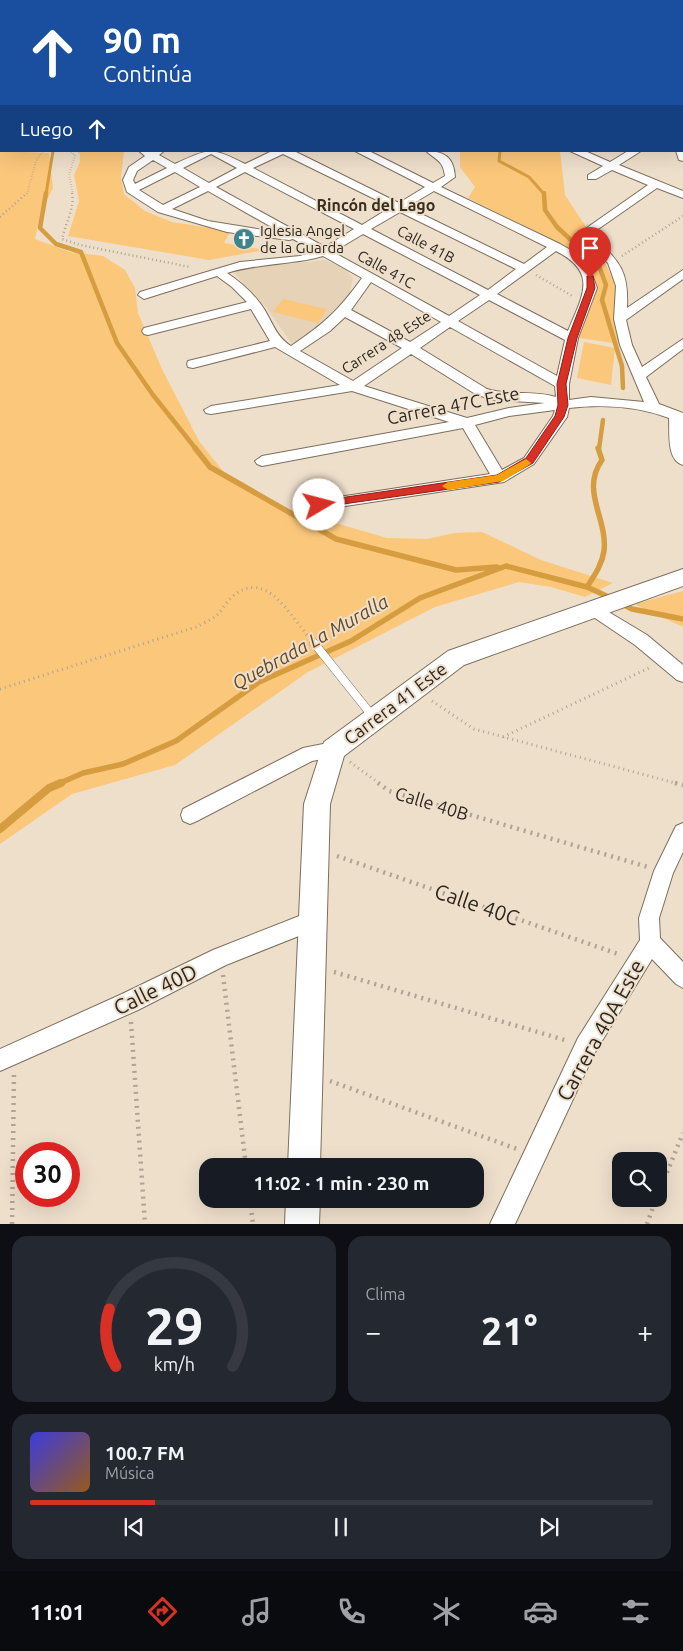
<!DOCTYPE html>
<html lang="es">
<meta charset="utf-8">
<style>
body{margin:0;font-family:Ubuntu,sans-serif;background:#242831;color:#f1f3f6;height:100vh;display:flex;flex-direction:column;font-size:19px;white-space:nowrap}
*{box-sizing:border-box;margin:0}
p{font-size:16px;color:#9ea1a6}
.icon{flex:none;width:28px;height:28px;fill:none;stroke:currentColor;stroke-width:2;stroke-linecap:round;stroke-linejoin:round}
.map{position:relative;height:1224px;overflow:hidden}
.panel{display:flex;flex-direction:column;gap:12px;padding:12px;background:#0d0f14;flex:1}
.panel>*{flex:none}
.hud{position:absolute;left:0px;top:0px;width:684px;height:152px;box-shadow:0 5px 20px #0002;background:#1a4fa0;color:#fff;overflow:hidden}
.fabs{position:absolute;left:612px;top:1152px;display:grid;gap:10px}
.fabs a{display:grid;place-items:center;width:55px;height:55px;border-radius:10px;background:#171b24;box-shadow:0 5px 20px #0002;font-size:25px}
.speed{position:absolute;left:15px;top:1142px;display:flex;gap:10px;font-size:25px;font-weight:700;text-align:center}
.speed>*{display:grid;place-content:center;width:65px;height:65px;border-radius:50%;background:#171b24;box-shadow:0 5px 20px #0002;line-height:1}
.speed .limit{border:8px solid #d22;background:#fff;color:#111}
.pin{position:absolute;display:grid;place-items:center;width:42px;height:42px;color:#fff;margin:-51px -21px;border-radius:50% 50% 50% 0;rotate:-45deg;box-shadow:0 0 5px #0007}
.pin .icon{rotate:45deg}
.me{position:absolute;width:55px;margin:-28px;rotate:82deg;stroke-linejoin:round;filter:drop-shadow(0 0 4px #0008)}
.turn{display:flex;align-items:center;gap:18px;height:105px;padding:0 20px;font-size:22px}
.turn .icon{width:65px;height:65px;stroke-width:2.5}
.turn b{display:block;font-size:35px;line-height:42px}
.then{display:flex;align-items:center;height:48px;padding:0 20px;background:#0003;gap:10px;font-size:19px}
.big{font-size:38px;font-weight:700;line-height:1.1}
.panel .widget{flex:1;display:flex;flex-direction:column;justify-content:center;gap:8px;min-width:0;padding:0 18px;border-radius:15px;background:#242831}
.panel .dial{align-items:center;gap:0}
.dial svg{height:130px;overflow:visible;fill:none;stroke:#363941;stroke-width:7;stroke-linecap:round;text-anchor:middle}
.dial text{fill:#f1f3f6;stroke:none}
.song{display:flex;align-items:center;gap:15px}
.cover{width:60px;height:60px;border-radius:8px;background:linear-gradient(135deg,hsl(240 70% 55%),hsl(30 70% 35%))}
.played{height:5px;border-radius:2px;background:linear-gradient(90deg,#d93025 20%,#363941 20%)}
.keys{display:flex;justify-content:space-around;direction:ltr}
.heat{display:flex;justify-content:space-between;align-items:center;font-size:28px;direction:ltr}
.panel .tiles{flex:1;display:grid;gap:12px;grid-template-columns:1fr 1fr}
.widget:last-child{grid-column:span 2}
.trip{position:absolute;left:199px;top:1158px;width:285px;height:50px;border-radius:15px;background:#171b24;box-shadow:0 5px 20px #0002;font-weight:700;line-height:50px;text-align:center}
.menu{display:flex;height:80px;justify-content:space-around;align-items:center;background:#090b0e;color:#9ea1a6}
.menu .icon{width:35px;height:35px}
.menu .selected{color:#d93025}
.menu b{font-size:22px;color:#f1f3f6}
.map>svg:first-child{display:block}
</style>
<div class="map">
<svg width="683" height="1224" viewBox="0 0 683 1224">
<rect width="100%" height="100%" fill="#eedfcb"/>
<path fill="#e5d2b7" d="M325,260l20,9 8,9 -3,15 -9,15 -20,19 -27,20 -28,-40 -32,-34 5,-4z"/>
<path fill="#fbc77b" d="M25,0h306l-306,1z
M0,37l1,114 48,2 4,35 -12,24 -6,27 35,13 33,4 22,14 10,18 3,25 24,56 37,72 27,34 58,33 103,30 40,1 27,-6 28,-1 59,28 72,23 -28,14 -34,-10 -32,-5 -84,25 -127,65 -133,93 -103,29 -72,50z
M76,151h48l-3,26 3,17 21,17 27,11 59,9 -7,12 41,7 -56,10 -141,-24 11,-35 -5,-26 6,-13v-8z
M460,151h100l5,44 25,38 26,52 3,59 -40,-6 16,-44 -2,-20 -15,-19 -110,-57 7,-11 -15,-20z
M283,299l44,10 -9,14 -45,-11z
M584,342l31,6 -4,37 -34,-7z
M683,591v36l-49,-23z"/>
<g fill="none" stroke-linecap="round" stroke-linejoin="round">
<path stroke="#d69c40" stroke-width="3" d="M500,151l-1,10 30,16 15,17
M46,194l7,-43"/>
<path stroke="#d69c40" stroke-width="4.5" d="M46,193l-6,35 16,16 25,8 36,91 36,52 43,54
M544,193l1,17 12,17 42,39 7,19 -4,15 20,66 1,22
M599,449l4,-29"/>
<path stroke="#d69c40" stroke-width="5.5" d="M195,448l15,19 126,72 120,31 41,-3
M587,587c7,-11 15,-22 17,-36 4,-32 -24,-60 -2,-91l-4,-12
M622,604l10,5 51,10
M58,784l25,-11 40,-9 53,-23 83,-59 92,-41 69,-43 86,-32 81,21 26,12"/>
<path stroke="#d69c40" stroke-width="8" d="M0,829l49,-41 12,-5"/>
<g stroke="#7c6f5d" stroke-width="9">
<path id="lane" d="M314,643l60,75"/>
</g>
<g stroke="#7c6f5d" stroke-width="2">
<path id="street" d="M561,0h11l1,1h-11z
M613,0h11l1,1h-11z
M678,0h5v2l-1,-1z
M682,18h1v6h-1z
M682,37h1v6h-1z
M682,58h1v6h-1z
M682,81h1v6h-1z
M682,105h1v6h-1z
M682,130h1v6h-1z
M682,148h1v13l-4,-1 -3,-9h6z
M139,151h25l-5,4 16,9c34,-16 37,-17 70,0l27,-13h22l105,52 26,-16 -70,-36h14l64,32 12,-7c-2,-16 -9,-16 -19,-25 19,0 28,7 29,26l-14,10 119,57 16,9 13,13 8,22 -19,50 -9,46v16l22,-3 53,5 -24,-57 -6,-26 2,-33 -8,-23 -30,-29 70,-49 -36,-15 -16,9h-8v-4l15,-9 -33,-15h15l25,11 18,-11h13l-22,14 64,26v7l-26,-10 -66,46c27,27 38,34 36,74l56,-38v9l-57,41 6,25 10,22 41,-28v10l-37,28 13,27 24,9v52c-17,-5 -13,-33 -14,-47 -31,-12 -67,-14 -100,-10l-2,9 -33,47 -30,18 -185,28 -5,-1 -2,-4 2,-4 5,-1 171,-26 -27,-46 -201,38 -5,-2 -2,-3 7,-5 187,-34 -97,-31 -141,23 -5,-1 -2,-3 7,-4 129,-21 -65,-38 -82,21 -5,-1 -1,-3 1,-3 82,-20 -19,-32 -103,26 -4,-1 -2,-3 2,-3 103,-26 -15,-15 -15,-11 -73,23 -6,-4 2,-3 100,-30 60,-6 15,-5 -22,-12 -4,1 -62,-8 -69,-20 -31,-20 -4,-12 6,-13 16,-11zM211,154l26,14 -28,15 -26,-15zM283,154l108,53 -29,18 -109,-57zM153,160l14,8 -32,16 -2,-4 4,-9zM175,172l25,15 -37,18 -24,-15zM245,172l109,57 -29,18 -109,-60zM208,191l74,42 -74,-12 -36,-12zM434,191l113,56 -23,17 -117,-57zM400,212l116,57 -28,21 -117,-61zM363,234l117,61 -31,21 -116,-64zM556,251c43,22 26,45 12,80l-71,-37zM323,256l39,22c-23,32 -38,46 -71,68 -17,-10 -20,-30 -32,-44 -9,-12 -20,-21 -32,-29 32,-10 65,-8 96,-17zM371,282l70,40 -31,20 -59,-32zM489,300l76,40 -8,36 -99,-55zM345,317l57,31 -49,33 -53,-30 30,-20zM450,327l105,59 1,11c-23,-7 -47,-1 -69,-8l-67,-41zM411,354l66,41 18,5 50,3 -36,5 -42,10 -103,-32zM555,410l-2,6 -29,42 -22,12 -27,-45 34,-9z
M592,602l55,33 36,30v17l-6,-2 -42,-35 -49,-33 -2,-4 2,-4z
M333,742l6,2 3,6 -3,6 -27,5 -115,60 -7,3 -7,-3 -2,-6 2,-6 120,-61z
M683,823v29l-10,21 -14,45 1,20 23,24v26l-7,-4 -24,-25 -58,95 -79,170h-25l88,-186 62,-98 -1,-22 15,-47 22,-45z
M312,911l7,3 3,7 -3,7 -93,37 -88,45 -138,61v-22l122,-55 91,-44z"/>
</g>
<g stroke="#7c6f5d" stroke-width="2">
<path id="secondary" d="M683,569v17l-219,79 -120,91 -14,48 -10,362h-32l16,-362 20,-62 124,-91z
M286,1199h34l-1,25h-34z"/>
</g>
<path stroke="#afa393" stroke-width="2" stroke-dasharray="0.5 2" stroke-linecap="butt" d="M481,1l3,-1
M69,151l6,4 -6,20 4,19
M27,194l9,-33 7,-10"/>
<path stroke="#afa393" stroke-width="2.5" stroke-dasharray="1 3" stroke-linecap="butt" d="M72,193c3,15 -7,31 -10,46l18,6 110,22
M0,217l27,-24
M622,256l61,-40
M536,275l38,22"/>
<path stroke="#afa393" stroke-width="3" stroke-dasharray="1 4" stroke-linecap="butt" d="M0,689l196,-62c6,-3 15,-7 20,-11 6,-5 9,-13 15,-18 33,-31 57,14 76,37
M432,701l42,28 205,55
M503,737l146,-69
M350,762l30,22"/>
<path stroke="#afa393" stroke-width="4.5" stroke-dasharray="2 5" stroke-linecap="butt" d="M378,783l11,8 259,76
M675,783l8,2
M337,856l284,99
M334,972l234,69
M223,975l23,191
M131,1022l14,202
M330,1081l187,68
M659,1192l24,-59
M250,1199l3,25
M12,1224l2,-151
M647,1224l9,-25"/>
<use href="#lane" stroke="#fff" stroke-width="8"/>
<use href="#street" fill="#fff" fill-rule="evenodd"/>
<use href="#secondary" fill="#fff" fill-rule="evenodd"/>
</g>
<path fill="#d93025" stroke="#8d1f18" d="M587,276h6l2,12 -18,50 -11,46 2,21 -4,12 -31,46 -34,19 -184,26v-5l4,-2 178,-26 29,-17 29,-42 3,-11 -1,-21 11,-46 19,-50z"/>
<path fill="#f59e0b" d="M526,459l5,4 -2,2 -26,16 -55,9 -6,-4 6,-4 49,-7z"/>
<defs>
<g id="church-disc" transform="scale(1.125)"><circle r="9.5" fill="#3d848d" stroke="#eedfcb"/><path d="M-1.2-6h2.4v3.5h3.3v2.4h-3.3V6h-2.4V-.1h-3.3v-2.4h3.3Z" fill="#fff"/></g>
</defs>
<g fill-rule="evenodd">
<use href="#church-disc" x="244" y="239"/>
</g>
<g text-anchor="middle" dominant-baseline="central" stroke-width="4" stroke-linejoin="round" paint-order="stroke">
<g font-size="15" fill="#2c261f" stroke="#eedfcb" text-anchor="start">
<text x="260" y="230">Iglesia Angel<tspan x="260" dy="17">de la Guarda</tspan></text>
</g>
<g font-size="15" fill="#2c261f" stroke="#eedfcb">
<text transform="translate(426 244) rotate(28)">Calle 41B</text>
<text transform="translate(386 269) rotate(29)">Calle 41C</text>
<text transform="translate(386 342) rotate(-33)">Carrera 48 Este</text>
</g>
<g font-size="16" font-weight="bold" fill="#392d1d" stroke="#eedfcb">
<text x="376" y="205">Rincón del Lago</text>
</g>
<g font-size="18" fill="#2c261f" stroke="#eedfcb">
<text transform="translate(453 405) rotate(-11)">Carrera 47C Este</text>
<text transform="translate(395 703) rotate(-37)">Carrera 41 Este</text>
<text transform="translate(432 803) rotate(17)">Calle 40B</text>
</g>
<g font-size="19" font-style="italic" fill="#634924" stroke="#eedfcb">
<text transform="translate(310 642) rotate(-29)">Quebrada La Muralla</text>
</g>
<g font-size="21" fill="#2c261f" stroke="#eedfcb">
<text transform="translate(477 904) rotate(19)">Calle 40C</text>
<text transform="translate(155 989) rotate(-26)">Calle 40D</text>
<text transform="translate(600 1030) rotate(-61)">Carrera 40A Este</text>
</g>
</g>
</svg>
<div class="fabs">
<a><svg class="icon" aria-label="search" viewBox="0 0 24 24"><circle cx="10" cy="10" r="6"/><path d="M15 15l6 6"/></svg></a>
</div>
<div class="speed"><div class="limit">30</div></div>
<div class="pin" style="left:590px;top:278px;background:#d93025"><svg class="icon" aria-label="arrive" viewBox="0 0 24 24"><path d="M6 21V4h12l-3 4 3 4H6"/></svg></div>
<svg class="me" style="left:319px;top:505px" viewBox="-20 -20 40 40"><circle r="19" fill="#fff"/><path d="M0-13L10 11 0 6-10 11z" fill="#d93025"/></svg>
<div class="trip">11:02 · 1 min · 230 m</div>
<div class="hud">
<div class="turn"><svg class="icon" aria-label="ahead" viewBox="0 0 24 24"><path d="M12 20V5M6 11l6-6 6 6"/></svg><div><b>90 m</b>Continúa</div></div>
<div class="then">Luego<svg class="icon" aria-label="ahead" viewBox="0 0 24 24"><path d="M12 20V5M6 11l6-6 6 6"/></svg></div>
</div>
</div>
<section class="panel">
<div class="tiles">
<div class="widget dial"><svg viewBox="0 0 100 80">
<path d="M14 69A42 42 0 1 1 86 69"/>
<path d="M14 69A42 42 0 0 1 10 34" stroke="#d93025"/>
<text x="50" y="56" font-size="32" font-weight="700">29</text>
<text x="50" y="72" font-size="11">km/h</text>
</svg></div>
<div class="widget"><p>Clima</p>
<div class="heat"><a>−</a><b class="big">21°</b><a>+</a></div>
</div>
<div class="widget">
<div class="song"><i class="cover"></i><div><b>100.7 FM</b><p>Música</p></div></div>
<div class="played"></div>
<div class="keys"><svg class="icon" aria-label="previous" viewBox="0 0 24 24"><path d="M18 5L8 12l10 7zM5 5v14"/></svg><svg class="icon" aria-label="pause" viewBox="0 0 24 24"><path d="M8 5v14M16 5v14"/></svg><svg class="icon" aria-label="next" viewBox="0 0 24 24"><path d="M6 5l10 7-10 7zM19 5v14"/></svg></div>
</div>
</div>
</section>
<nav class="menu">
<b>11:01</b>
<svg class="icon selected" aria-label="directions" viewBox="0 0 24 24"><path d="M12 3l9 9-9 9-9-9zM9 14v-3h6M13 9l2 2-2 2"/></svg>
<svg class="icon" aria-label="music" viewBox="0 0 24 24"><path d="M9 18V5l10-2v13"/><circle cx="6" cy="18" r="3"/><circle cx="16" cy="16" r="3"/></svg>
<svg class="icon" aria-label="phone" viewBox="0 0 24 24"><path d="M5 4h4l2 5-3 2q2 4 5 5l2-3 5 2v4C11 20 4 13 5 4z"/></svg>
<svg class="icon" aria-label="climate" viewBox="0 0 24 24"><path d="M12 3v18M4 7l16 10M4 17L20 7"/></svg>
<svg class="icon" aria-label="car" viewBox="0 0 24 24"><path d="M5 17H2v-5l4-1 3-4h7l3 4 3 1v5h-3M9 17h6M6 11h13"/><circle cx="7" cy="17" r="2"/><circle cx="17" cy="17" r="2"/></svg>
<svg class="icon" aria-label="filters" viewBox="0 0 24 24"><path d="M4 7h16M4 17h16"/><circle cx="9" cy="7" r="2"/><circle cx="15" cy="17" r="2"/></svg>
</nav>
